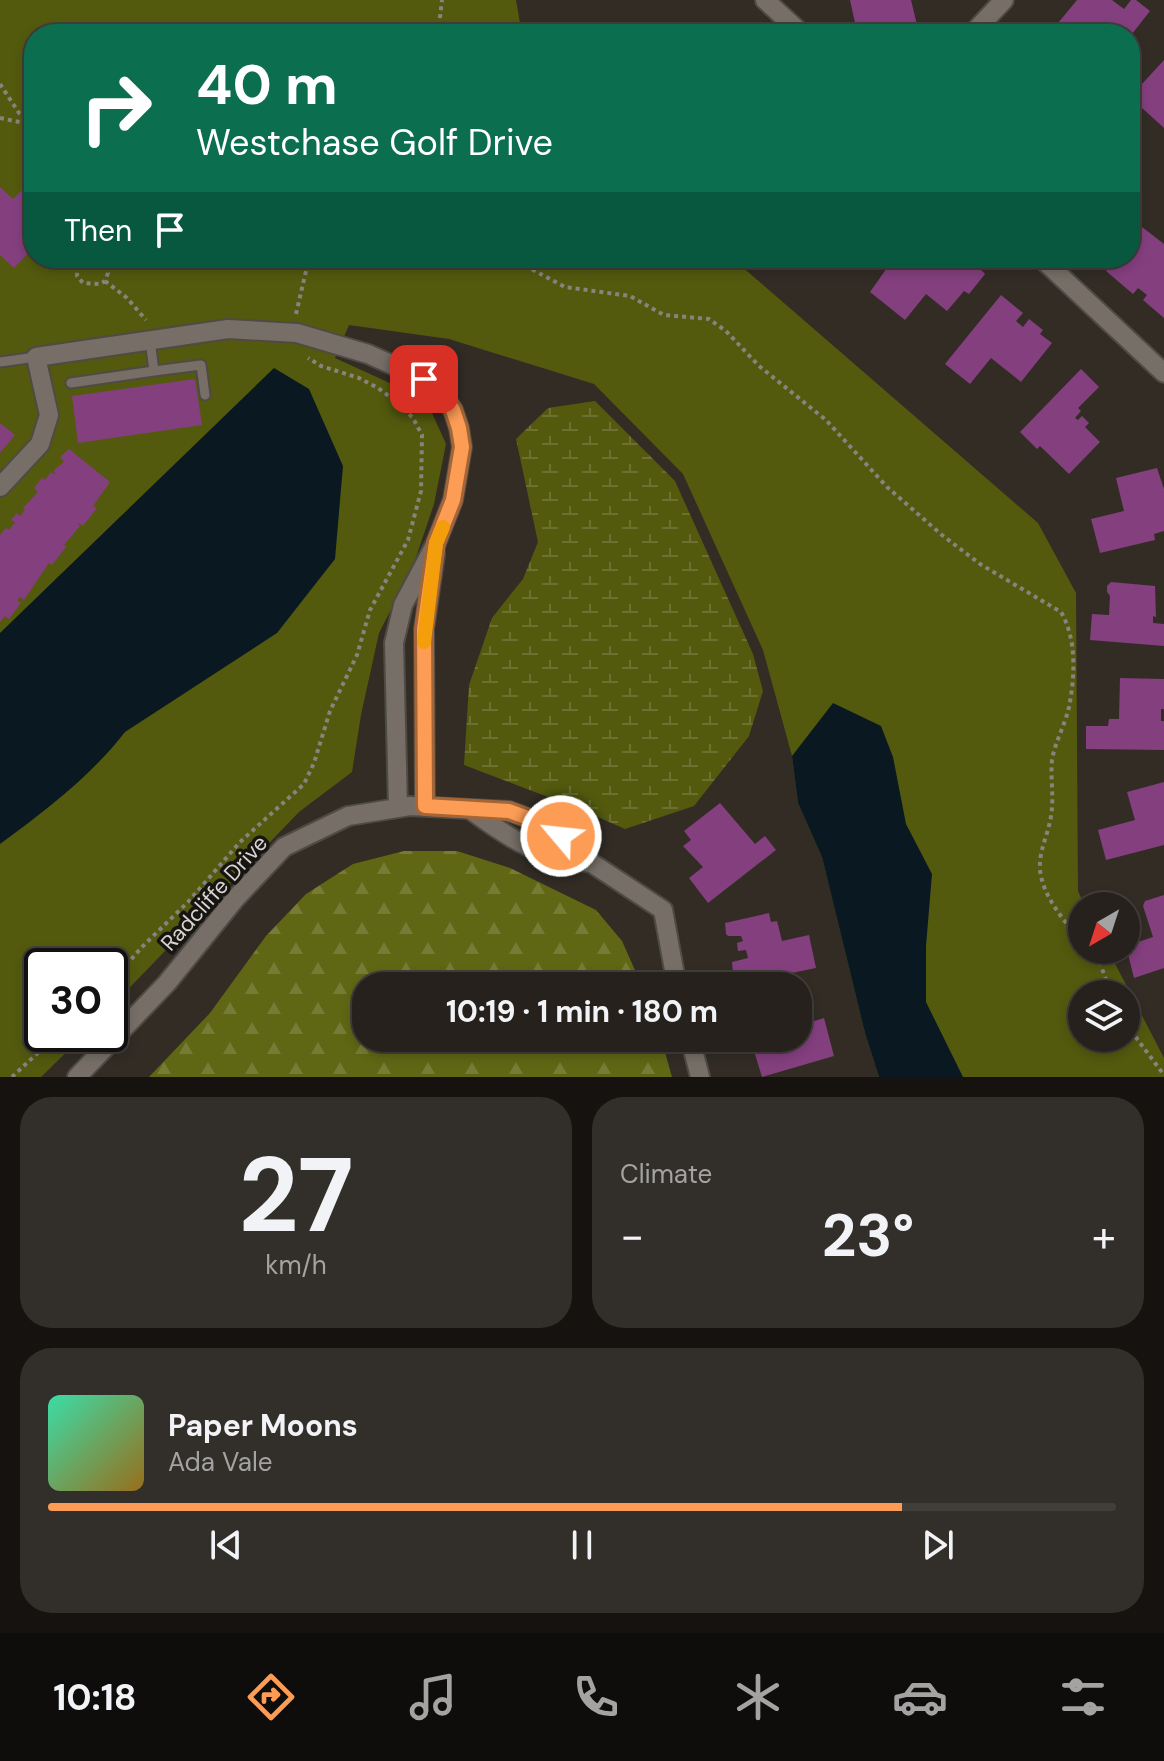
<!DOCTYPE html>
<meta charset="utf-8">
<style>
body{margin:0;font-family:"DM Sans",sans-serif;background:#322e29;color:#f1f3f6;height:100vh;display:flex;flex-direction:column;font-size:30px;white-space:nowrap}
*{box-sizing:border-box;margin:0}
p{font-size:26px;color:#a4a3a3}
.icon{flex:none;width:44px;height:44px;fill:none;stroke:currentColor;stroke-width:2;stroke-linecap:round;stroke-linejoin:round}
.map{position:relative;height:1077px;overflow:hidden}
.panel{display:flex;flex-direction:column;gap:20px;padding:20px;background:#15120f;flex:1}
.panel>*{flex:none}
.top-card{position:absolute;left:24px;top:24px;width:1116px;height:244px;border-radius:32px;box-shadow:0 4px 12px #0003,0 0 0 2px #423e3b;background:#0b6e4f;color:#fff;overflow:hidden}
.needle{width:52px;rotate:219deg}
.fabs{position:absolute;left:1068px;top:892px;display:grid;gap:16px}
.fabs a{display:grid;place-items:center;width:72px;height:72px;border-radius:50%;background:#26211c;box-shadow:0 4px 12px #0003,0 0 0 2px #423e3b;font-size:40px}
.speed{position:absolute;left:24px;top:948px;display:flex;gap:16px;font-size:40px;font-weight:700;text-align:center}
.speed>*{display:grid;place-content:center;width:104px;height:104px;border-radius:50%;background:#26211c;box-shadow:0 4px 12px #0003,0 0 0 2px #423e3b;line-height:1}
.speed .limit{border:4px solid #111;border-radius:12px;background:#fff;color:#111}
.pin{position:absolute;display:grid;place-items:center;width:68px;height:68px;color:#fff;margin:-34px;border-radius:16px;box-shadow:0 4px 12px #0006}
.me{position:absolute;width:88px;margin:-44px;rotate:298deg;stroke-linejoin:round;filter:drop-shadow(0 0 6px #0008)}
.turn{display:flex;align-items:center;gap:28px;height:168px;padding:0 40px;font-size:36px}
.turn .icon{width:104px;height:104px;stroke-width:2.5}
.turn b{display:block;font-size:56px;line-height:68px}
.then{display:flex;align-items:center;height:76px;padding:0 40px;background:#0003;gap:16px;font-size:30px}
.big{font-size:60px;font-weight:700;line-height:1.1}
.panel .tile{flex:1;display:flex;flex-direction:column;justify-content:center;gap:12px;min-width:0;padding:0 28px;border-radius:32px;background:#322e29}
.panel .dial{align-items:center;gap:0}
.dial b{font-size:104px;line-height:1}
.song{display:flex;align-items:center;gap:24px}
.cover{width:96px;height:96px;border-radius:12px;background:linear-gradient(135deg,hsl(160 70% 55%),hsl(40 70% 35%))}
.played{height:8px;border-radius:4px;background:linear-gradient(90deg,#fd9c55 80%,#423e3b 80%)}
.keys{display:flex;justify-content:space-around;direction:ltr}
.heat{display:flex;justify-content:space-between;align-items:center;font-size:44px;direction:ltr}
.panel .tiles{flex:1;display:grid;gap:20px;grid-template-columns:1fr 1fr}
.tile:last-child{grid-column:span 2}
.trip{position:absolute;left:352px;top:972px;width:460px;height:80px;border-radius:32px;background:#26211c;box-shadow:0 4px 12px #0003,0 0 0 2px #423e3b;font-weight:700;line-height:80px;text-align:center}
.tab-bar{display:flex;height:128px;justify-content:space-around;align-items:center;background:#0f0d0b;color:#a4a3a3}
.tab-bar .icon{width:56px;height:56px}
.tab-bar .selected{color:#fd9c55}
.tab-bar b{font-size:36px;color:#f1f3f6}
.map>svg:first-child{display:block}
</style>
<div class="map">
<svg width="1164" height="1077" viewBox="0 0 1164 1077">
<defs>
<pattern id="forest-firs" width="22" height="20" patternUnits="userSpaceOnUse" patternTransform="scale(2)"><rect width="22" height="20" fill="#5f6715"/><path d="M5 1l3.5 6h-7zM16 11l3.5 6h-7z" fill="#757c36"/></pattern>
<pattern id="wetland-marsh" width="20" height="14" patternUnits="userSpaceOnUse" patternTransform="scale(2)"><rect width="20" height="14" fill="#535a0e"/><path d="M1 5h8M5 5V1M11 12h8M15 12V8" fill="none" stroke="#6b7130"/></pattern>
</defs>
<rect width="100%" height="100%" fill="#322c25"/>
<path fill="#535a0e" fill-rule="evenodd" d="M0,0h516l6,34h-488v224h698l306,265 38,70 2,298 7,15h-3v44h26l56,108v19h-285l-14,-44 -43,-176 -24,-54 -6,-47 -29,-106 -80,-176 -89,-90 -145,-45 -100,-14 -14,33 70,32 27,23 14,31 -12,60 -22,65 -33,64 -18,82 -9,57 -53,40 -189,196v-42h-68v68h43l-44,43h-41zM1082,994h44v44h-44z"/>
<path fill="url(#forest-firs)" d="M404,851h53l53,17 86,42 26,31 20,45h-276v52h295l11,39h-523l61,-64 56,-77 40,-42 47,-30z"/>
<path fill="url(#wetland-marsh)" d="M595,401l80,80 78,173 10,37 -14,45 -55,70 -69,23 -43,-19 -118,-45 5,-80 23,-67 31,-39 15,-37 -22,-103 32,-31z"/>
<path fill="#0a1921" d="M274,368l35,21 34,77 -8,93 -58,74 -152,99c-34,44 -80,79 -125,112v-211z
M833,703l48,23 12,31 13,67 26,50 -6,72v56l37,75h-84l-14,-44 -43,-176 -24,-54 -6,-47z"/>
<path fill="#843f7f" d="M850,0h61l8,33 -55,1 -3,-12 -6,1z
M1077,0h35l12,9 7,-9h5l14,11 -18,23h-61l-13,-11z
M1164,60v68l-34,-31z
M0,187l13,12 11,-11 10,10v49l-20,21 -14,-13z
M1142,227l22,17v74l-21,-18 4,-5 -9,-7 -5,6 -27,-23 11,-13h13v-16z
M894,258h72l9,7 1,-1 9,10 -16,20 -5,-3 -17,20 -21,-17 -21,26 -35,-28z
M1001,295l22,18 -7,8 7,6 6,-8 14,11 -3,4 12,9 -31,39 -30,-24 -21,26 -25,-20z
M1081,369l18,18 -21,21 3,3 -6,7 3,2 4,-4 7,7 -4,4 15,15 -31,32 -29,-28 -3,3 -17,-17z
M195,379l7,46 -124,18 -6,-47z
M0,423l15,12 -15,18z
M69,449l41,33 -17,24 4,2 -14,18 -6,-4 3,4 -16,19 2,2 -14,18 -3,-2 -25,37 -4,-3 -3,3 4,3 -12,16 -4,-3 -5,6v-87l6,-7 3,2 6,-8 -4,-2 6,-7 3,3 5,-6 -2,-2 15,-16 -4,-4 8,-10 3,2 6,-8 4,3 -1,-5 10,-8 -4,-5z
M1157,468l7,21v42l-10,3 1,6 -55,13 -9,-34 33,-8 -8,-33z
M1111,582l44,4 1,31 -3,-1v7l11,1v22l-74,-6 2,-26 17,1 1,-19 -3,-4v-6z
M1120,678l44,1v30h-3v12h3v29l-78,-1v-23h22l1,-7h10z
M1164,782v63l-58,15 -8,-30 37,-10 -8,-28z
M720,803l35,41 10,-8 11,14 -68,53 -19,-25 14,-11 -20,-21 8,-6 -7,-9z
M1164,895v73l-30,10 -8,-32 27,-9 -10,-31 2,-5z
M769,913l2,9 6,-1 5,20 27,-6 7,33 -39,8 1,2 -21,5 -2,3h-21l-2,-24 16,-4 -2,-8 -8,1 -1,-8 6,-2 -2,-5h-13l-2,-2 -1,-11z
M824,1018l10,38 -72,21 -12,-39h48v-12z"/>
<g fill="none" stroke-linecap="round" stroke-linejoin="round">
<g stroke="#4f4a44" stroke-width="13">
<path id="lane" d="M0,362l36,-5
M154,371l47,-6 4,30
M71,383l83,-12 -4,-31"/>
</g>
<g stroke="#4f4a44" stroke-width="22">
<path id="street" d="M765,0l37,34
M972,34l32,-34
M1041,258l123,115
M0,487l40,-43 9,-29 -13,-58 192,-28 69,4 71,21 56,25 17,13 12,18 6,18 3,19 -9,53 -17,43 -33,62 -9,38 4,165
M425,806l-1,-177 11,-75
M472,811c45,33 63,43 119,52
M690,1038l10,39
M77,1077l90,-94 68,-84 49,-52 64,-31 62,-10 99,5 27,10 25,15 32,28 70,46 14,76"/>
</g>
<path stroke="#88837d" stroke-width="4" stroke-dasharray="4 4" stroke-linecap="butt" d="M438,34l4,-34
M0,84l19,29 15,10
M0,118l34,7
M82,258l-4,6 -1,12 6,7 17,1 5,-3 3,-8 -5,-15
M297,258l10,6
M511,258l54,29 65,9 34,19 45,4 17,12 33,35 67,54 61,67 55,48 38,29 81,48c16,27 14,65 8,95 -4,18 -14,35 -17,53 -2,20 3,40 -2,61 -3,16 -11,30 -10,48 2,27 25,53 42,73
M105,281l22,17 19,22
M296,314l13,-56
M1089,950l10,10 12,34
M110,983l33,-37 46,-45 51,-59 64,-58 10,-21 16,-52 27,-56 13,-45 38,-70 13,-49 1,-56 -9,-17 -16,-16 -19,-14 -19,-10 -38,-12 -13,-8
M1126,1024l38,51
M12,1077l46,-43"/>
<use href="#lane" stroke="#766e67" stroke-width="9"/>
<use href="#street" stroke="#766e67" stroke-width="18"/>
</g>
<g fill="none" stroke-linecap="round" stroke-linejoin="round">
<g stroke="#a46537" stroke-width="20">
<path id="route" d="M424,379l17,13 12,18 6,18 3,19 -9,53 -17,43 -12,86 1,177 84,5 27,10 25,15"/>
</g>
<use href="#route" stroke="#fd9c55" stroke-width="14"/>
<path stroke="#f59e0b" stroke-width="14" d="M424,642l12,-99 7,-16"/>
</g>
<g text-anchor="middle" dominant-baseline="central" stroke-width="7" stroke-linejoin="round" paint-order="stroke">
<g font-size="22" fill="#d8d4cf" stroke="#171512">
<text transform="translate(214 893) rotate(-48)">Radcliffe Drive</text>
</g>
</g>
</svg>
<div class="fabs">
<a><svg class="needle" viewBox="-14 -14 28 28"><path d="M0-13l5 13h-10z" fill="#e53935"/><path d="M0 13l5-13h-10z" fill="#a4a3a3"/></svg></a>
<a><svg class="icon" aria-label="layers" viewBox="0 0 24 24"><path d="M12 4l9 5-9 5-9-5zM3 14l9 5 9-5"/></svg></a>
</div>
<div class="speed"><div class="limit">30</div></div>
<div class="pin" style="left:424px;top:379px;background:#d93025"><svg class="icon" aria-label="arrive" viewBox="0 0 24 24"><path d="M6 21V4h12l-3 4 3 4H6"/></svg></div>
<svg class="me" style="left:561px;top:836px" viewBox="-20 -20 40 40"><circle r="17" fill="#fd9c55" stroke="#fff" stroke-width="3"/><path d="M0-11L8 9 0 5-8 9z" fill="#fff"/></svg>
<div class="trip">10:19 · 1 min · 180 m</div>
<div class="top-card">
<div class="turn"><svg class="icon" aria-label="right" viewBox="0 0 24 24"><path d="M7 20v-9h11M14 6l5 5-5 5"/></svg><div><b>40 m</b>Westchase Golf Drive</div></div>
<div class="then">Then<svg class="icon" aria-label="arrive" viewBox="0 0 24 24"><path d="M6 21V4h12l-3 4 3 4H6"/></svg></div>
</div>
</div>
<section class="panel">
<div class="tiles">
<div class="tile dial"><b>27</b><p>km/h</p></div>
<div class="tile"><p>Climate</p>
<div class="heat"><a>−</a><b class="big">23°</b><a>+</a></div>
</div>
<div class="tile">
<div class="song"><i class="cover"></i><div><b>Paper Moons</b><p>Ada Vale</p></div></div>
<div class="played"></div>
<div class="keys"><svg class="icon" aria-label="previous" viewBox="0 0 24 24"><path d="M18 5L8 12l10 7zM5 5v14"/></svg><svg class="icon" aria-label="pause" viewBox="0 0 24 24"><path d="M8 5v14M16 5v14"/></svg><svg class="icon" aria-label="next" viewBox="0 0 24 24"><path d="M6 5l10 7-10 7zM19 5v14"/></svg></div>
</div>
</div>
</section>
<nav class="tab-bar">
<b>10:18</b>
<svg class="icon selected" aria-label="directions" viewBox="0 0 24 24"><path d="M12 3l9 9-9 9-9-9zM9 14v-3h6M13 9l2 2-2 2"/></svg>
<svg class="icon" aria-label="music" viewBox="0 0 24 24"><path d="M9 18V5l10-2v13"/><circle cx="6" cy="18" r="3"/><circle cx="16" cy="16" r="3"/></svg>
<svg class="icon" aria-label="phone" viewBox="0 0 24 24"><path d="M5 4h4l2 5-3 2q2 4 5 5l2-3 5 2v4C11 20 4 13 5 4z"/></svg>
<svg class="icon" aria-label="climate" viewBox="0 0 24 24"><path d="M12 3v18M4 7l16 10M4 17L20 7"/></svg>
<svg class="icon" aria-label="car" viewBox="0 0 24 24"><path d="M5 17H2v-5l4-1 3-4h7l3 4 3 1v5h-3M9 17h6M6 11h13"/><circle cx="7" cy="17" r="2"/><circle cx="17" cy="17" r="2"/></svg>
<svg class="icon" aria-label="filters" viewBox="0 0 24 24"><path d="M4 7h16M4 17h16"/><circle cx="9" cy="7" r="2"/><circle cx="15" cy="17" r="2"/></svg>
</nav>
